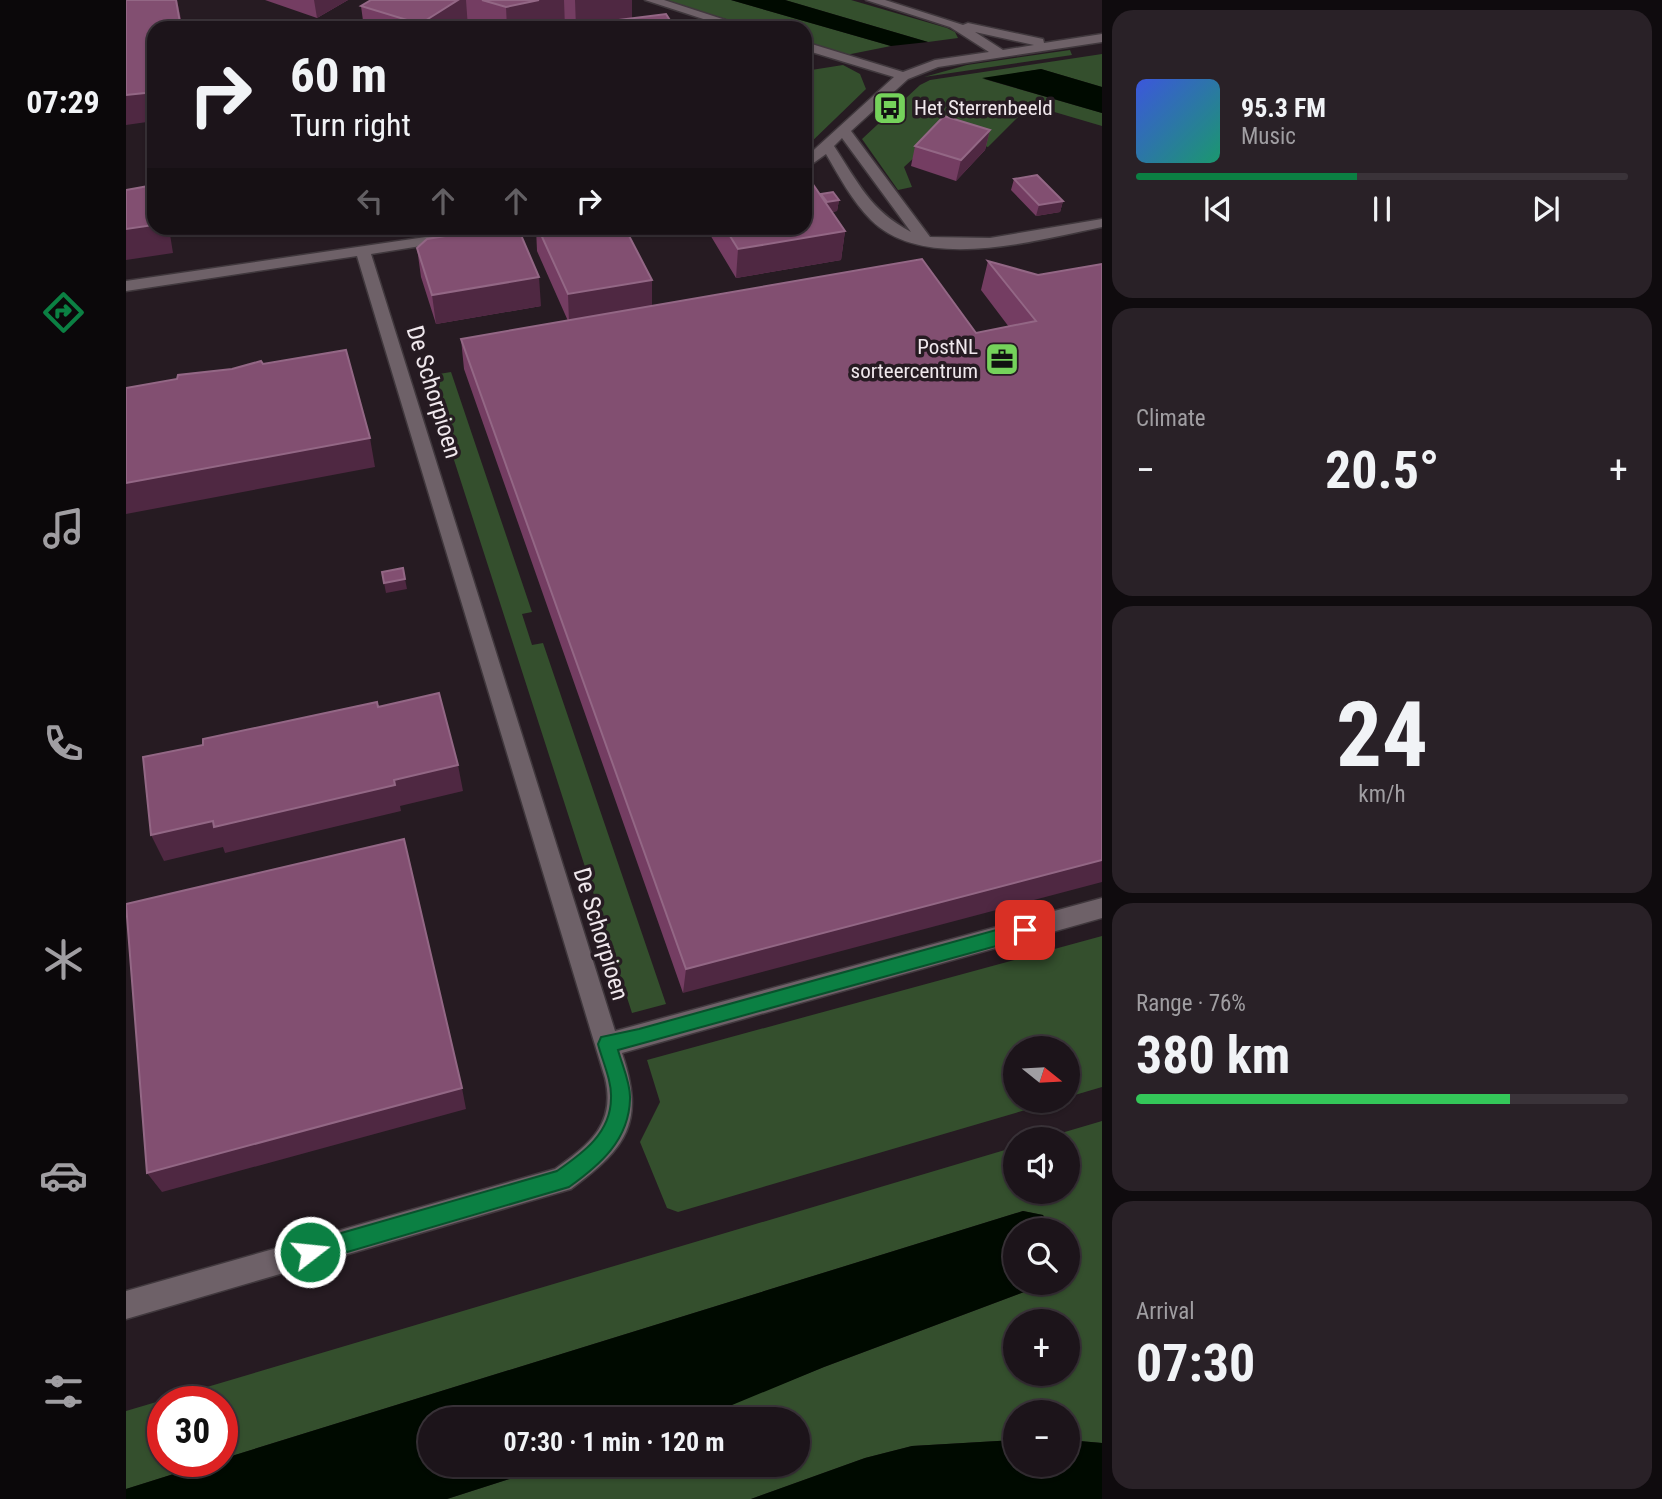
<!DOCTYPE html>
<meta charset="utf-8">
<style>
body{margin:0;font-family:"Roboto Condensed",sans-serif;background:#292127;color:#f1f3f6;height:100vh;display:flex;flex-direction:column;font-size:26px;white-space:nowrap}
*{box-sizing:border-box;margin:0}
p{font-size:23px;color:#a09ea2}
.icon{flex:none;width:38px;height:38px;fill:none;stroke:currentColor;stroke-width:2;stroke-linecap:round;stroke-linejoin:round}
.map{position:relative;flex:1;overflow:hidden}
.side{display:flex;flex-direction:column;gap:10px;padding:10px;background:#0f0b0e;width:560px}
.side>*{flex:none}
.guide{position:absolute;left:21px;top:21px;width:665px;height:214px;border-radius:21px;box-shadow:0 2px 5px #0004,0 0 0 2px #3a3339;background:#1c141a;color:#f1f3f6;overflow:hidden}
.needle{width:46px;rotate:108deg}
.tools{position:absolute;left:877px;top:1036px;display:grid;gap:14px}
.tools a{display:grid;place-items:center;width:77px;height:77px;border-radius:50%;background:#1c141a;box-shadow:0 2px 5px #0004,0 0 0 2px #3a3339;font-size:35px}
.speed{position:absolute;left:21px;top:1386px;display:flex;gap:14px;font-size:35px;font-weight:700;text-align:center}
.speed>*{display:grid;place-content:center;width:91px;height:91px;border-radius:50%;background:#1c141a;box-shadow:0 2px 5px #0004,0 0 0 2px #3a3339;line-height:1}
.speed .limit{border:10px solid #d22;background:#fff;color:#111}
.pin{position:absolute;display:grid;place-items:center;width:60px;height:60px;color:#fff;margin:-30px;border-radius:14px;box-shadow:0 4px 10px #0006}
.me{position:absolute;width:77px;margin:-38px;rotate:74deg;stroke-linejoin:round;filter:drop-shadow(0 0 5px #0008)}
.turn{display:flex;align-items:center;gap:24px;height:147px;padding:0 28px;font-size:32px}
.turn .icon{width:91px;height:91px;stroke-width:2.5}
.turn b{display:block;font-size:49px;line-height:60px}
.lanes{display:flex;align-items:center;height:66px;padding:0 28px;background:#0003;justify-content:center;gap:35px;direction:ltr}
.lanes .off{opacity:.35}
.big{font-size:52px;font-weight:700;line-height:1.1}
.side .tile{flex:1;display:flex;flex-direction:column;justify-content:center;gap:10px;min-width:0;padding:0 24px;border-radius:21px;background:#292127}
.side .dial{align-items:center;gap:0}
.dial b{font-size:91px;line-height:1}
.song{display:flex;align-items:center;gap:21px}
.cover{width:84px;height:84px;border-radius:10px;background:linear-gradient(135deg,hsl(230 70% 55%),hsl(160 70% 35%))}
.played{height:7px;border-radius:4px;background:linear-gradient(90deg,#0b8043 45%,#3a3339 45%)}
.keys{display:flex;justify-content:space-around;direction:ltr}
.heat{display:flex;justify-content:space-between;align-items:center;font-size:38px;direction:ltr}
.charge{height:10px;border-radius:5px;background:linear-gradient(90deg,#34c759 76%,#3a3339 0)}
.trip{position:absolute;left:292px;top:1407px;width:392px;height:70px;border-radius:35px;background:#1c141a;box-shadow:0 2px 5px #0004,0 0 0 2px #3a3339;font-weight:700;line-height:70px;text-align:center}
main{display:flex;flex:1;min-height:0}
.dock{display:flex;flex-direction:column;width:126px;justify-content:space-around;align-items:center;background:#0b080a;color:#a09ea2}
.dock .icon{width:49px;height:49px}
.dock .on{color:#0b8043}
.dock b{font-size:32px;color:#f1f3f6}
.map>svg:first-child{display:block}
</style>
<main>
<nav class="dock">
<b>07:29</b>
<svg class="icon on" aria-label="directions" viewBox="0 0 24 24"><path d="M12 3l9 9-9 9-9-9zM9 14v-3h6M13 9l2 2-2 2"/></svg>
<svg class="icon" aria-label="music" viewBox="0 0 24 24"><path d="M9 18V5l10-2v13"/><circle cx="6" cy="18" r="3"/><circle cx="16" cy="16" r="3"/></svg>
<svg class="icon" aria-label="phone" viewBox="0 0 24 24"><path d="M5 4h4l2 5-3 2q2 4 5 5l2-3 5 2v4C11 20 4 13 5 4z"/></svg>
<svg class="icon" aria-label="climate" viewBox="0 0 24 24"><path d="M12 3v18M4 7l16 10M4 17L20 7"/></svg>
<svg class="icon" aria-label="car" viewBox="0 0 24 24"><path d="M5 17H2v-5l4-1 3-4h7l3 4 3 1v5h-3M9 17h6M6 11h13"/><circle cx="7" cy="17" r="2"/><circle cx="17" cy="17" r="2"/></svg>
<svg class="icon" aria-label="filters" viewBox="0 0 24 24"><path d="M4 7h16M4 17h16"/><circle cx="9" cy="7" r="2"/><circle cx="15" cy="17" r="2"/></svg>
</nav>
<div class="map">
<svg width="976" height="1499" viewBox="0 0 976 1499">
<rect width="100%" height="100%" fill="#261b22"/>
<path fill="#344f2d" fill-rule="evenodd" d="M537,0h68l160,46 -45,9 -41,-12v-15h-49z
M659,0h66l96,28 8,4 3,6 -30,4z
M944,50l2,5 -148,22 43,-12z
M976,54v33l-61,-18 -57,10 118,34v13l-51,-15 -8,7 -20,-6 -35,35 -48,-13 -36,33 8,20 -14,3 -36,-51 58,-54 10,-5z
M717,65l17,9 6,15 -61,59v-77z
M325,372l81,240 -10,2 10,31 11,-2 123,361 -34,9 -205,-637z
M976,936v151l-34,10v-49h-53v53h41l-378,111 -11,-4 -27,-66 20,-40 -13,-42z
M976,1121v322l-34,-3v-28h-53v28l-103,6 -47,12 -114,41h-304l106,-34h245v-46h-104l130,-52 224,-84h20v-53h-17l-8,-15 -20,-4 -801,248v-57h-59v59h52l-89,28v-78l889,-264v45h53v-53h-27zM889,1321h53v53h-53z"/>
<path fill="#000a00" d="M605,0h54l143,42 -37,4z
M915,69l61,18v26l-120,-35z
M897,1211l20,4 8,15h-36v53h33l-224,84 -116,48 -14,4h-264v46h123l-106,34h-321v-10l89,-28h7v-2z
M889,1440v25h53v-25l34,3v56h-351l114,-41 47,-12z"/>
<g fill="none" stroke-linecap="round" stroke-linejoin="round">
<g stroke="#40383d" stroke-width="3">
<path id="minor" d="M519,0h19l86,28h-19z
M740,0h19l78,25 5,-2 75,16 1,4 58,-9v8l-164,25 -30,12 -57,52 79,106 60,1 112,-19v8c-65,13 -178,46 -231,-7 -19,-19 -32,-44 -45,-66l-21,15v-11l89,-81 -89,-27v-8l98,30 32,-12 54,-8 -39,-25zM849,32l59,13 -31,5zM716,138l69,94c-41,-22 -52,-48 -77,-86z
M327,233l7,4 -2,3 -87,14 244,777 487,-133v20l-480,135c23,69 6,94 -51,136l-445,130v-28l429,-122c35,-25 61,-45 50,-91l-248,-822 -231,35v-10z"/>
</g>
<use href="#minor" fill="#6e6168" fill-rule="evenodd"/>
</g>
<path fill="#743d62" d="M139,0h83l-31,18z
M245,0h261v18l43,10h-65v-4l-17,4h-229l-3,-22z
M864,130l-5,20 -29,31 -45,-15 4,-20z
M888,179l49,22 -3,11 -24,4 -25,-26z
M695,194l18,6 -2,11 -5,1 13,19 -4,29 -105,18 -30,-50h99z
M410,228h89l27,52v26l324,27 33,-6 -28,-37 7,-29 50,14 64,-11 -419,729 -219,-624 -3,-30 107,-18 -31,-70z
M291,248l124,58 -105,18 -15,-47z"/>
<path fill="#4f2842" d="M50,0h1l6,28h-2z
M188,0h34l-31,18z
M332,0h8l2,28h-47l-1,-4z
M413,0h25l1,28h-58l-1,-21z
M449,0h57v19l-22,2v3l-17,4h-17z
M28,92v29l-28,4v-30z
M864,130l-5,20 -29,31 5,-21z
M713,200l-2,11 -11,2 1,-11z
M937,201l-3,11 -24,4 3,-11z
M28,225v3h15l4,25 -47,7v-31z
M719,231l-4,29 -105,18 2,-29z
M413,277l2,29 -105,18 -4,-29z
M526,280v29l-83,14 -1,-29z
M244,438l5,29 -249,47v-31z
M279,579l2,10 -21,4 -2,-10z
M332,765l5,26 -63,15 1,5 -176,42 -2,-6 -59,14 -13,-26z
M976,860v22l-419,111 3,-24z
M336,1088l4,21 -304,83 -15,-19z"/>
<path fill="#824f71" stroke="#936785" stroke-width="2" d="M0,0h50l5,28h-27v64l-28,3z
M245,0h87l-38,24 -59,-18z
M356,0h57l-33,7z
M540,14l9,14h-61l-4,-7z
M818,116l46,14 -29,30 -46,-14z
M911,175l26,26 -24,4 -25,-26z
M684,180l35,51 -107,18 -13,-21h80v-47z
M28,185v40l-28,4v-39z
M707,192l6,8 -12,2 -6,-8z
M369,228h23l21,49 -107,18 -15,-47 10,-9z
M412,228h87l27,52 -84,14z
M796,259l54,74 60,-12 -48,-60 50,14 64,-11v596l-416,109 -225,-630z
M220,350l24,88 -244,45v-95l51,-9 1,-4 54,-6 29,-8 2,3z
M277,568l2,11 -21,4 -2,-11z
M313,693l19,72 -64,15 1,5 -181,42 -1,-6 -62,14 -8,-78 60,-12v-6l174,-37 1,5z
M278,839l58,249 -315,85 -21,-269z"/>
<path fill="#0b8043" stroke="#07532c" stroke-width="2" d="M899,922l6,2 3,6 -3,5 -6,3 -407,112c4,15 13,34 12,49 -1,41 -30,66 -61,88l-259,76 -7,-3 -3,-8 3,-7 7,-3 247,-71c26,-18 54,-38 54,-73 1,-17 -9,-38 -13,-54l3,-7 38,-8z"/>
<defs>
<g id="bus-square" transform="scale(1.75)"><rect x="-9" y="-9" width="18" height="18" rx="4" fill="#75d25b" stroke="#261b22"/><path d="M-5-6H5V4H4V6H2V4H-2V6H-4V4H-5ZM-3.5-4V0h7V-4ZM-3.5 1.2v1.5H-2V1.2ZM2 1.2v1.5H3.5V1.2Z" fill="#111"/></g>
<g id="office-square" transform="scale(1.75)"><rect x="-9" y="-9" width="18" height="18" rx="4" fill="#75d25b" stroke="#261b22"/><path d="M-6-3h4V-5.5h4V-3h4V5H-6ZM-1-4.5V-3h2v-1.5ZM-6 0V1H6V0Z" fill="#111"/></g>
</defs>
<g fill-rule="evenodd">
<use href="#bus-square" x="764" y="108"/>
<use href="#office-square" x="876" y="359"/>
</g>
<g text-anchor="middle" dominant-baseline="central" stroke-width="7" stroke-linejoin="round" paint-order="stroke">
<g font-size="21" fill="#f0e8ed" stroke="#261b22" text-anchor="start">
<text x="788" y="108">Het Sterrenbeeld</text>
<text x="852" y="347" text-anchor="end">PostNL<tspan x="852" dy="24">sorteercentrum</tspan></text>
</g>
<g font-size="24" fill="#f0e8ed" stroke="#261b22">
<text transform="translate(308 392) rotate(73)">De Schorpioen</text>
<text transform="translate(475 934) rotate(73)">De Schorpioen</text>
</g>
</g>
</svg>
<div class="tools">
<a><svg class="needle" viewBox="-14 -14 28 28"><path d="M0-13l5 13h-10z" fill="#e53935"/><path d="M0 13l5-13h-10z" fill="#a09ea2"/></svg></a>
<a><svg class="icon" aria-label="sound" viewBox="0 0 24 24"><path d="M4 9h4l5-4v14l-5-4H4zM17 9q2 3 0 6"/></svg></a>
<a><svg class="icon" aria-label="search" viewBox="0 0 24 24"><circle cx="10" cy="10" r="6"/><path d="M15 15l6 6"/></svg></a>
<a>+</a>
<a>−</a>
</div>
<div class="speed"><div class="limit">30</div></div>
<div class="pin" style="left:899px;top:930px;background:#d93025"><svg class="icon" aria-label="arrive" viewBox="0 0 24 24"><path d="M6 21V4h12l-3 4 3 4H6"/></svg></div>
<svg class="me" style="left:184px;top:1252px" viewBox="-20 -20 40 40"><circle r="17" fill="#0b8043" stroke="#fff" stroke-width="3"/><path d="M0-11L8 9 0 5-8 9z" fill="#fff"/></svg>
<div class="trip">07:30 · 1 min · 120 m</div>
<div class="guide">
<div class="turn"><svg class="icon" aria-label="right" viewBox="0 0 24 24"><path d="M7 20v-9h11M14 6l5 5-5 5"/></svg><div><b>60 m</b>Turn right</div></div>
<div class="lanes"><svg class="icon off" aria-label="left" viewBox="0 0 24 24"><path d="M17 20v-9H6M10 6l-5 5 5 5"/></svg><svg class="icon off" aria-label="ahead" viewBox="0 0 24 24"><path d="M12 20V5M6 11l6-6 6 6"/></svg><svg class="icon off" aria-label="ahead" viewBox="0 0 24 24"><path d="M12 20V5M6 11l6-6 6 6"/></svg><svg class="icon" aria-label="right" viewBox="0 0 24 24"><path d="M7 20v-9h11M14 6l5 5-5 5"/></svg></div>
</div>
</div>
<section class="side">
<div class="tile">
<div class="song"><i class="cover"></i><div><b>95.3 FM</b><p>Music</p></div></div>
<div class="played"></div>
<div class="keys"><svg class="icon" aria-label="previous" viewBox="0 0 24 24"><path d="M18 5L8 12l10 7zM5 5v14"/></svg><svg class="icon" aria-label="pause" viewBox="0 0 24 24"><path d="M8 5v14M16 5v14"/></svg><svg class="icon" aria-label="next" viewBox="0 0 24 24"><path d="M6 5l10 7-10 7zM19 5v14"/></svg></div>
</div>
<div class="tile"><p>Climate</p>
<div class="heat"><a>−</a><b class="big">20.5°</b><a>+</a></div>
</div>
<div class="tile dial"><b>24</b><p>km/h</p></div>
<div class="tile"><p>Range · 76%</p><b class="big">380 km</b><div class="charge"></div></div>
<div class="tile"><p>Arrival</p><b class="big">07:30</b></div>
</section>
</main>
